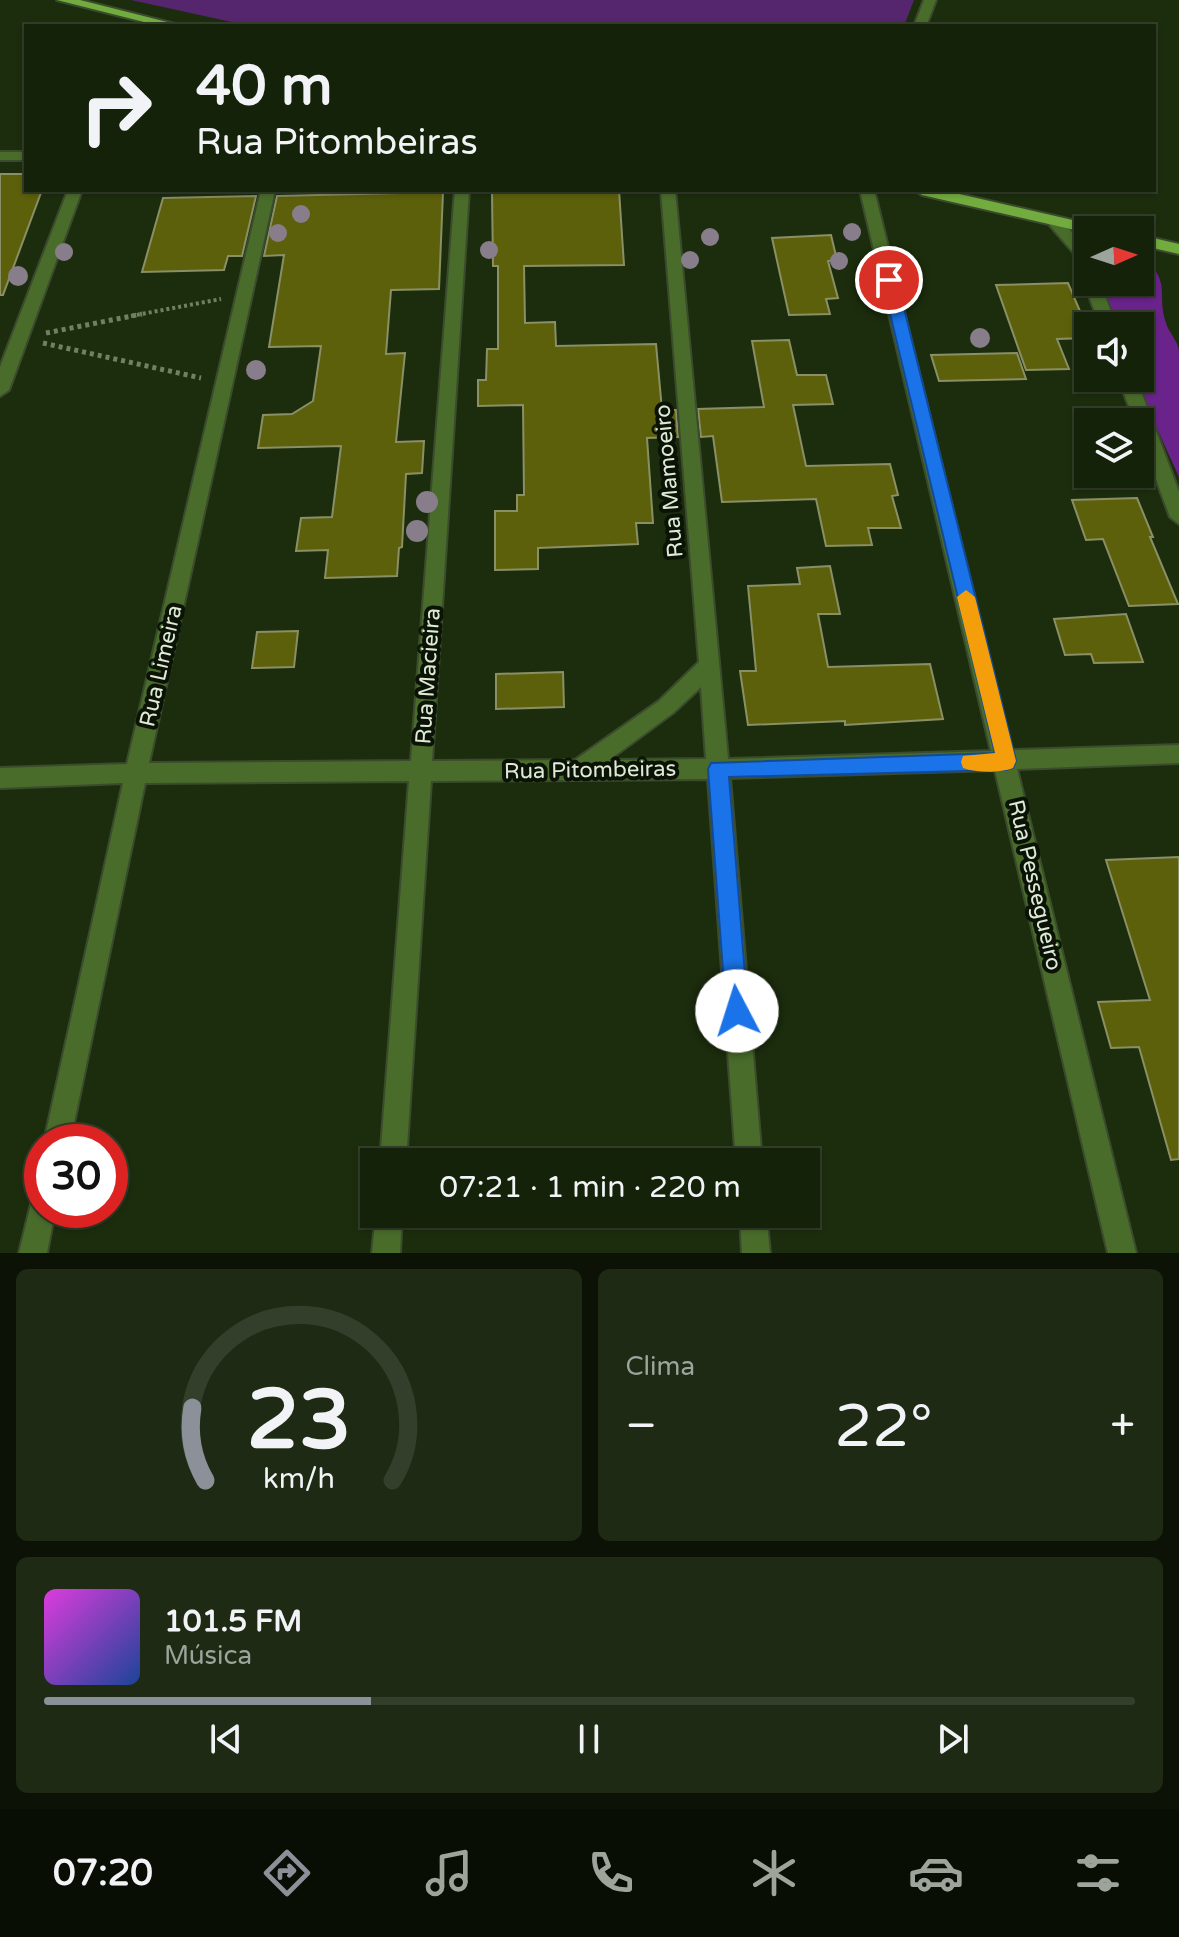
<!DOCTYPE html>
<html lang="es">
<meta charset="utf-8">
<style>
body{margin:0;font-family:"Varela Round",sans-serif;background:#1e2a13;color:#f1f3f6;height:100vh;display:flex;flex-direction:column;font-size:30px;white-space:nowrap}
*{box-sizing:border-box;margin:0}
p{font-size:26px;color:#9da49c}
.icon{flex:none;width:44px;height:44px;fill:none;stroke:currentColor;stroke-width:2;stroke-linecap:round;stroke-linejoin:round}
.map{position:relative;height:1253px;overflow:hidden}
.side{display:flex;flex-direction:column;gap:16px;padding:16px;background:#0c1306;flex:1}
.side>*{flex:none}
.top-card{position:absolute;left:24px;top:24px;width:1132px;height:168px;border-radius:0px;box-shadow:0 2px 6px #0004,0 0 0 2px #343f2b;background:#15220a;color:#f1f3f6;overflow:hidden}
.needle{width:52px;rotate:87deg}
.buttons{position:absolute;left:1074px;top:216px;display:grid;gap:16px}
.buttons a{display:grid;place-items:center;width:80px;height:80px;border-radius:0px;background:#15220a;box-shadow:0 2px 6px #0004,0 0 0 2px #343f2b;font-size:40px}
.speed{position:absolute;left:24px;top:1124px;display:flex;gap:16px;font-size:40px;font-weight:700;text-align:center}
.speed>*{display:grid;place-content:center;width:104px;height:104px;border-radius:50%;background:#15220a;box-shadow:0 2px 6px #0004,0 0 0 2px #343f2b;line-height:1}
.speed .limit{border:12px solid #d22;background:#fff;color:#111}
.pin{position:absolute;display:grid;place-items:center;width:68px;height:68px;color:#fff;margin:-34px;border:4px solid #fff;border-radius:50%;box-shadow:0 2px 8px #0007}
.me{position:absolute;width:88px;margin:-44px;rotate:355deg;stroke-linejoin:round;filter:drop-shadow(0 0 6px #0008)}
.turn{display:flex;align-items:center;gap:28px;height:168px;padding:0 40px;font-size:36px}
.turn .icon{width:104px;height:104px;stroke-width:2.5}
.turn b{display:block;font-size:56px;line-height:68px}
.big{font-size:60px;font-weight:600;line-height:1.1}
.side .card{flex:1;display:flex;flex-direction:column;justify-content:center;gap:12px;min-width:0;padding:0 28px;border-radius:12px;background:#1e2a13}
.side .dial{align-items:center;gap:0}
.dial svg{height:208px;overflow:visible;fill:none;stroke:#343f2b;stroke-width:7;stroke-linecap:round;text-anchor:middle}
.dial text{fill:#f1f3f6;stroke:none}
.song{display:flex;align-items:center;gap:24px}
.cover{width:96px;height:96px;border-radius:12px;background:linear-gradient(135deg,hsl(300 70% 55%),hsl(220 70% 35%))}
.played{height:8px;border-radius:4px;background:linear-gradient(90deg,#8c9099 30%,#343f2b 30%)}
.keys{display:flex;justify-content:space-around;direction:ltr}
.heat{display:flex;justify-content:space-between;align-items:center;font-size:44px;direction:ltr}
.side .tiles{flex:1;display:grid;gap:16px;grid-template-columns:1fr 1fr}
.card:last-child{grid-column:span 2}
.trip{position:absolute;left:360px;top:1148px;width:460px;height:80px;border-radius:0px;background:#15220a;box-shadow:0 2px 6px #0004,0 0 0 2px #343f2b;font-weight:600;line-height:80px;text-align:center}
.tab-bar{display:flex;height:128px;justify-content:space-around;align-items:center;background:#080e04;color:#9da49c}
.tab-bar .icon{width:56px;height:56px}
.tab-bar .selected{color:#8c9099}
.tab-bar b{font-size:36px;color:#f1f3f6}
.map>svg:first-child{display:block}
</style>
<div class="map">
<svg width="1179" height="1253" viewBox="0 0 1179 1253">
<rect width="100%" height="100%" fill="#1c2d0d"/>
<path fill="#55256d" d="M131,0h783l-10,26h-654z"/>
<path fill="#6a238a" d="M1140,257c33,22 16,37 26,66 3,10 12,18 13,28 0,39 0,86 0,126l-45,-99h6v-52h-24l-7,-15 -5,-29h36z"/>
<path fill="#5c600b" stroke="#8a8f66" stroke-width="2" d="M0,174h26v16h16l-39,105h-3z
M619,190l5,75 -100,1 1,57 30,-1 1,24 100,-2 6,66h14l2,27 -31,1 6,85h-17l2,21 -100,4v21l-43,1v-59h22v-16h7l-1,-90 -45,1v-26h8l1,-31h11v-83h-5l-1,-73z
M443,192l-4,97 -48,1 -5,64 19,-1 -9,89 28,-1 -2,32 -16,1 -4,73 -3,1 -2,28 -72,2 3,-28 -32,1 5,-33 31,-1 9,-71 -83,2 5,-33 29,-1 21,-13 8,-55 -52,1 15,-92 -20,1 13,-60z
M256,196l-14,60h-14l-4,14 -82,2 21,-74z
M831,235l6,25 -9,1 10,37 -12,1 4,15 -41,1 -17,-77z
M1068,283l20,47v8l-31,1 12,30 -43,1 -30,-85z
M789,340l8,35h29l7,29 -40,1 13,61 84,-2 8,31 -6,1 9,32h-33l4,17 -46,1 -10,-47 -94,3 -9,-66 -12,1 -3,-28 66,-2 -12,-66z
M1017,353l9,26 -87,2 -8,-26z
M1137,498l16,39h-3l28,67 -49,2 -26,-67 -17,1 -14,-40z
M830,566l10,48h-22l10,53 102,-3 13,55 -98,6v-4l-97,4 -8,-54h16l-8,-85 52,-2 -3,-16z
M1126,614l17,48 -49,1 -3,-9 -26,1 -11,-36z
M298,631l-4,36 -42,1 5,-36z
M563,672l1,35 -68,2v-35z
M1179,857v302l-8,1 -32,-113 -28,1 -13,-46 52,-2 -44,-140z"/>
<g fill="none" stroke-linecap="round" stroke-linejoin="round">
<g stroke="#3b4b2d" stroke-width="4">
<path id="minor" d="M924,0h12l-10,26h-12z
M0,152h26v8h-26z
M68,190h14l-73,200 -9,6v-29z
M261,190h14l-126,573 262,-2 44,-571h14l-37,571 143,-1 84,-59 40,-39 -38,-472h14l53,569 263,-8 -131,-561h14l138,560 167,-5v18l-162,6 119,484h-28l-113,-483 -265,8 32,384h-26l-28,-383 -277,2 -25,381h-26l29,-381 -264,2 -75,359h-26l79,-359 -123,5v-20l127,-4zM701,687l5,72 -97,1 64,-47z
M1054,216l5,2 29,32v27l-6,-1 -9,-24 -27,-31z
M1088,278v4h12l16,44h-16l-16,-44z
M1118,378h18l43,114v32l-9,-7 -30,-81v-14h-5z
M42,1197v13h13l-8,43h-28l13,-53z
M376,1214h26l-2,39h-28z
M740,1214h26l4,39h-28z"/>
</g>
<g stroke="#3b4b2d" stroke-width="4">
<path id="major" d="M57,0h23l103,26h-23z
M915,190h27l152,35 8,5h-14v3l-166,-38z
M1140,235l39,9v10l-39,-9z"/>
</g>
<path stroke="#718065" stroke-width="4" stroke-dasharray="3 3" stroke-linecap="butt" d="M131,316l90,-17"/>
<path stroke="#718065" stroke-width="5" stroke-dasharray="4 4" stroke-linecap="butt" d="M46,333l96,-19
M43,343l158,35"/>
<use href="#minor" fill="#496c2b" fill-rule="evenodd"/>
<use href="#major" fill="#72ac3e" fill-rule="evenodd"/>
</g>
<g fill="#877d8b">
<circle cx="301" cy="214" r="9"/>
<circle cx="852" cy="232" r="9"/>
<circle cx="278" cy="233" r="9"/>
<circle cx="710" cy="237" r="9"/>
<circle cx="489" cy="250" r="9"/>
<circle cx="64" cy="252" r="9"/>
<circle cx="690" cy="260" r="9"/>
<circle cx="839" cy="261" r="9"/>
<circle cx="18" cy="276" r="10"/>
<circle cx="980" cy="338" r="10"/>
<circle cx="256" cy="370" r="10"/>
<circle cx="427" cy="502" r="11"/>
<circle cx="417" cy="531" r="11"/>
</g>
<path fill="#1a73e8" stroke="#114b97" stroke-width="2" d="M889,275l8,5 119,481 -3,7 -7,2 -277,7 19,234 -3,8 -8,3 -8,-3 -3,-8 -18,-242 3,-6 284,-10 -113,-473z"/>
<path fill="#f59e0b" d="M966,590l9,7 41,164 -3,7c-13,5 -36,5 -50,0l-2,-6 2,-6 32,-3 -38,-156z"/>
<g text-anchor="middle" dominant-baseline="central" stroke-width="8" stroke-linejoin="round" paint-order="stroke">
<g font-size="22" fill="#deead6" stroke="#0b1306">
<text transform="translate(669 481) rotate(-95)">Rua Mamoeiro</text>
<text transform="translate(161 666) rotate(-77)">Rua Limeira</text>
<text transform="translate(428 676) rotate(-86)">Rua Macieira</text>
<text transform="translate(590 770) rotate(-1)">Rua Pitombeiras</text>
<text transform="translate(1035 885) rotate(77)">Rua Pessegueiro</text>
</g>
</g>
</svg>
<div class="buttons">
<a><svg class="needle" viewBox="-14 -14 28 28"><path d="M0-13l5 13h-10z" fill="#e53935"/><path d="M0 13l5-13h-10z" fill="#9da49c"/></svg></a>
<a><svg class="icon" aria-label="sound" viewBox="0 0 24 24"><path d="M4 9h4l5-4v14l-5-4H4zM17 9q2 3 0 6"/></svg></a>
<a><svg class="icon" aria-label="layers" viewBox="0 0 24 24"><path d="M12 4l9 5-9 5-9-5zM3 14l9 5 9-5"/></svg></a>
</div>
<div class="speed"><div class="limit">30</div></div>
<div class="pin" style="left:889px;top:280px;background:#d93025"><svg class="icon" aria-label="arrive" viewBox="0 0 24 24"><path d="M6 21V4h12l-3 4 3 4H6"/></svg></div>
<svg class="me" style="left:737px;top:1011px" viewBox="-20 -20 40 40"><circle r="19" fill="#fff"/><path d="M0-13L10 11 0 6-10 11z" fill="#1a73e8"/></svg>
<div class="trip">07:21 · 1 min · 220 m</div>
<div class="top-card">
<div class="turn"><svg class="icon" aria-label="right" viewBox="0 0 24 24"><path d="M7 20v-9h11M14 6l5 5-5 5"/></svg><div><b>40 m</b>Rua Pitombeiras</div></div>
</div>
</div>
<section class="side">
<div class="tiles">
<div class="card dial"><svg viewBox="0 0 100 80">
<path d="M14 69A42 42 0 1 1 86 69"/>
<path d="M14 69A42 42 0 0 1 9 41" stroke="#8c9099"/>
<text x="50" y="56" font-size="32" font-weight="700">23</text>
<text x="50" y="72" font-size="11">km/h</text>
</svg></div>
<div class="card"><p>Clima</p>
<div class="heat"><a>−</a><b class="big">22°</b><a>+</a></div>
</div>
<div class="card">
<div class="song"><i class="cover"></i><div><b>101.5 FM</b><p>Música</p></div></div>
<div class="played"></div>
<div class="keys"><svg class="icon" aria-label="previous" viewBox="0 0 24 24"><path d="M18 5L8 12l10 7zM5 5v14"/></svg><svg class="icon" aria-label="pause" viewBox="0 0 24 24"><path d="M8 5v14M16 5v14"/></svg><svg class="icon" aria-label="next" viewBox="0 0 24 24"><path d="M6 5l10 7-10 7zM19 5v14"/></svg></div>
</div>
</div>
</section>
<nav class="tab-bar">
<b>07:20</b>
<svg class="icon selected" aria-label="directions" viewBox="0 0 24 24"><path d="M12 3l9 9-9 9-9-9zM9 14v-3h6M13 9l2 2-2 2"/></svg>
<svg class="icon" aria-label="music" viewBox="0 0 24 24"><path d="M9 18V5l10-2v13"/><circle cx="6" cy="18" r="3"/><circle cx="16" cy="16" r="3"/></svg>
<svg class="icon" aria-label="phone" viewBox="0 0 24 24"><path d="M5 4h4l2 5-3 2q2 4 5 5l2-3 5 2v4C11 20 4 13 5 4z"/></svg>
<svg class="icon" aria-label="climate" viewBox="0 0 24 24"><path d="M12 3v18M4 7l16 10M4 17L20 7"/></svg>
<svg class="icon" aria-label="car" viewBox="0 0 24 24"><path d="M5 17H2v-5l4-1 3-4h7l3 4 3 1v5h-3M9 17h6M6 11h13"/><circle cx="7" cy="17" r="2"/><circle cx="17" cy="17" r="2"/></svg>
<svg class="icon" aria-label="filters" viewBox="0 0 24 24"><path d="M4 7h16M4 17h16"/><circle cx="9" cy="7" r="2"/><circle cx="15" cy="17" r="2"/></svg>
</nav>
